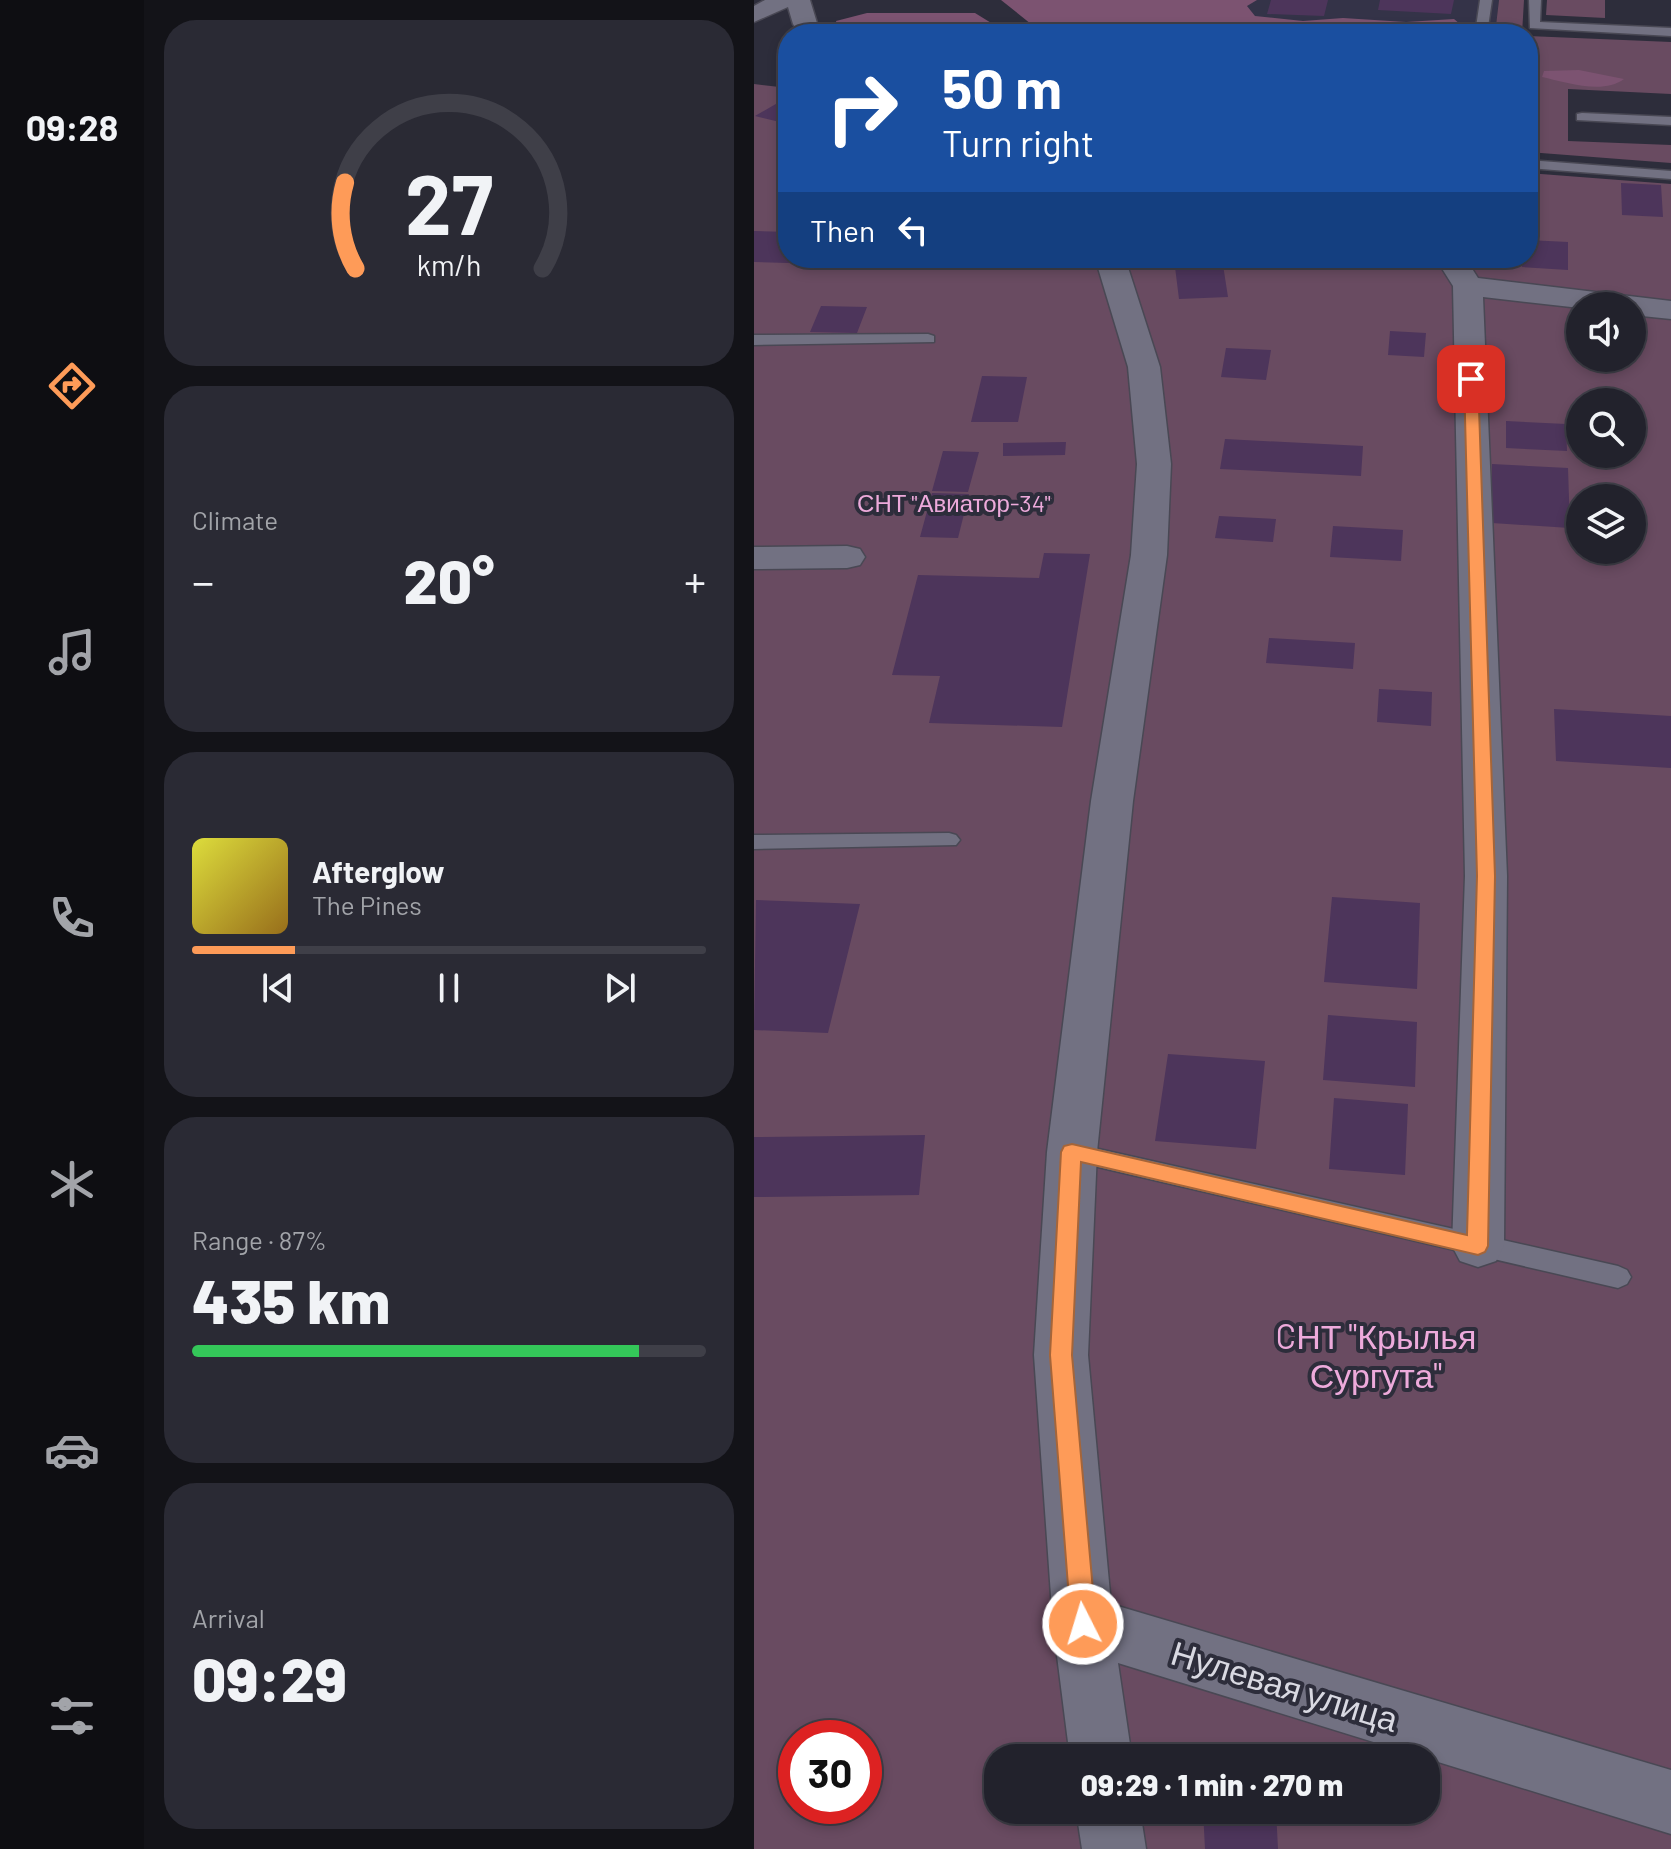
<!DOCTYPE html>
<meta charset="utf-8">
<style>
body{margin:0;font-family:Barlow,sans-serif;background:#2a2a34;color:#f1f3f6;height:100vh;display:flex;flex-direction:column;font-size:30px;white-space:nowrap}
*{box-sizing:border-box;margin:0}
p{font-size:26px;color:#a2a4a9}
.icon{flex:none;width:44px;height:44px;fill:none;stroke:currentColor;stroke-width:2;stroke-linecap:round;stroke-linejoin:round}
.map{position:relative;flex:1;overflow:hidden}
.sheet{display:flex;flex-direction:column;gap:20px;padding:20px;background:#131318;width:610px}
.sheet>*{flex:none}
.top-card{position:absolute;left:24px;top:24px;width:760px;height:244px;border-radius:32px;box-shadow:0 4px 12px #0003,0 0 0 2px #3f3f48;background:#1a4fa0;color:#fff;overflow:hidden}
.controls{position:absolute;left:812px;top:292px;display:grid;gap:16px}
.controls a{display:grid;place-items:center;width:80px;height:80px;border-radius:50%;background:#22222c;box-shadow:0 4px 12px #0003,0 0 0 2px #3f3f48;font-size:40px}
.speed{position:absolute;left:24px;top:1720px;display:flex;gap:16px;font-size:40px;font-weight:700;text-align:center}
.speed>*{display:grid;place-content:center;width:104px;height:104px;border-radius:50%;background:#22222c;box-shadow:0 4px 12px #0003,0 0 0 2px #3f3f48;line-height:1}
.speed .limit{border:12px solid #d22;background:#fff;color:#111}
.pin{position:absolute;display:grid;place-items:center;width:68px;height:68px;color:#fff;margin:-34px;border-radius:16px;box-shadow:0 4px 12px #0006}
.me{position:absolute;width:88px;margin:-44px;rotate:355deg;stroke-linejoin:round;filter:drop-shadow(0 0 6px #0008)}
.turn{display:flex;align-items:center;gap:28px;height:168px;padding:0 32px;font-size:36px}
.turn .icon{width:104px;height:104px;stroke-width:2.5}
.turn b{display:block;font-size:56px;line-height:68px}
.then{display:flex;align-items:center;height:76px;padding:0 32px;background:#0003;gap:16px;font-size:30px}
.big{font-size:60px;font-weight:800;line-height:1.1}
.sheet .widget{flex:1;display:flex;flex-direction:column;justify-content:center;gap:12px;min-width:0;padding:0 28px;border-radius:32px;background:#2a2a34}
.sheet .dial{align-items:center;gap:0}
.dial svg{height:208px;overflow:visible;fill:none;stroke:#3f3f48;stroke-width:7;stroke-linecap:round;text-anchor:middle}
.dial text{fill:#f1f3f6;stroke:none}
.song{display:flex;align-items:center;gap:24px}
.cover{width:96px;height:96px;border-radius:12px;background:linear-gradient(135deg,hsl(60 70% 55%),hsl(40 70% 35%))}
.played{height:8px;border-radius:4px;background:linear-gradient(90deg,#fe9b58 20%,#3f3f48 20%)}
.keys{display:flex;justify-content:space-around;direction:ltr}
.heat{display:flex;justify-content:space-between;align-items:center;font-size:44px;direction:ltr}
.charge{height:12px;border-radius:6px;background:linear-gradient(90deg,#34c759 87%,#3f3f48 0)}
.trip{position:absolute;left:230px;top:1744px;width:456px;height:80px;border-radius:32px;background:#22222c;box-shadow:0 4px 12px #0003,0 0 0 2px #3f3f48;font-weight:800;line-height:80px;text-align:center}
main{display:flex;flex:1;min-height:0}
.dock{display:flex;flex-direction:column;width:144px;justify-content:space-around;align-items:center;background:#0e0e12;color:#a2a4a9}
.dock .icon{width:56px;height:56px}
.dock .current{color:#fe9b58}
.dock b{font-size:36px;color:#f1f3f6}
.map>svg:first-child{display:block}
</style>
<main>
<nav class="dock">
<b>09:28</b>
<svg class="icon current" aria-label="directions" viewBox="0 0 24 24"><path d="M12 3l9 9-9 9-9-9zM9 14v-3h6M13 9l2 2-2 2"/></svg>
<svg class="icon" aria-label="music" viewBox="0 0 24 24"><path d="M9 18V5l10-2v13"/><circle cx="6" cy="18" r="3"/><circle cx="16" cy="16" r="3"/></svg>
<svg class="icon" aria-label="phone" viewBox="0 0 24 24"><path d="M5 4h4l2 5-3 2q2 4 5 5l2-3 5 2v4C11 20 4 13 5 4z"/></svg>
<svg class="icon" aria-label="climate" viewBox="0 0 24 24"><path d="M12 3v18M4 7l16 10M4 17L20 7"/></svg>
<svg class="icon" aria-label="car" viewBox="0 0 24 24"><path d="M5 17H2v-5l4-1 3-4h7l3 4 3 1v5h-3M9 17h6M6 11h13"/><circle cx="7" cy="17" r="2"/><circle cx="17" cy="17" r="2"/></svg>
<svg class="icon" aria-label="filters" viewBox="0 0 24 24"><path d="M4 7h16M4 17h16"/><circle cx="9" cy="7" r="2"/><circle cx="15" cy="17" r="2"/></svg>
</nav>
<section class="sheet">
<div class="widget dial"><svg viewBox="0 0 100 80">
<path d="M14 69A42 42 0 1 1 86 69"/>
<path d="M14 69A42 42 0 0 1 10 36" stroke="#fe9b58"/>
<text x="50" y="56" font-size="32" font-weight="700">27</text>
<text x="50" y="72" font-size="11">km/h</text>
</svg></div>
<div class="widget"><p>Climate</p>
<div class="heat"><a>−</a><b class="big">20°</b><a>+</a></div>
</div>
<div class="widget">
<div class="song"><i class="cover"></i><div><b>Afterglow</b><p>The Pines</p></div></div>
<div class="played"></div>
<div class="keys"><svg class="icon" aria-label="previous" viewBox="0 0 24 24"><path d="M18 5L8 12l10 7zM5 5v14"/></svg><svg class="icon" aria-label="pause" viewBox="0 0 24 24"><path d="M8 5v14M16 5v14"/></svg><svg class="icon" aria-label="next" viewBox="0 0 24 24"><path d="M6 5l10 7-10 7zM19 5v14"/></svg></div>
</div>
<div class="widget"><p>Range · 87%</p><b class="big">435 km</b><div class="charge"></div></div>
<div class="widget"><p>Arrival</p><b class="big">09:29</b></div>
</section>
<div class="map">
<svg width="917" height="1849" viewBox="0 0 917 1849">
<rect width="100%" height="100%" fill="#2d2d3b"/>
<path fill="#343348" d="M495,0h250l-4,34 -251,-15z"/>
<path fill="#694b61" fill-rule="evenodd" d="M745,0h25l-2,34h-27z
M793,0h58v18l-59,-3z
M774,36l143,6v52l-103,-5v52l103,4v18l-143,-11z
M0,84l34,4v170h740v-85l143,11v1665h-917zM826,306h52v52h-52zM826,402h52v52h-52zM826,498h52v52h-52zM42,1738h68v68h-68zM244,1758h428v52h-428z"/>
<path fill="#7c5371" d="M247,0h256l-10,6 8,10 48,5 40,-3 63,4 48,-3 12,10 -1,5h-434l-8,-3 8,-7z
M113,13h108l26,16 3,5h-165l-3,-13z
M825,70l45,9c-21,16 -59,3 -82,-2l2,-6z"/>
<path fill="#4d355b" d="M517,0h57l-4,16 -57,-2z
M626,0h74l-3,14 -73,-4z
M34,97v27l-33,-8z
M867,183l40,2 2,32 -41,-2z
M0,231l34,1v26h36l-2,6 -68,-2z
M774,240l40,2v28l-46,-3 1,-9h5z
M469,265l5,32 -49,2 -4,-32z
M67,306l46,1 -10,26 -47,-1z
M636,331l36,2 -2,24 -36,-2z
M472,348l45,2 -5,30 -45,-3z
M228,376l45,1 -9,45h-47z
M752,421l60,3 1,27 -61,-3z
M471,439l138,7 -2,30 -141,-7z
M312,442l-1,13 -62,1v-13z
M189,451l36,1 -11,40 -36,-1z
M738,464l76,4 2,60 -78,-5z
M178,493l37,1 -11,44 -38,-1z
M465,516l57,3 -3,23 -58,-4z
M579,526l70,4 -2,31 -71,-4z
M290,553l46,1 -28,173 -133,-4 11,-47 -48,-1 26,-100 121,3z
M515,638l86,5 -2,26 -87,-6z
M625,689l53,3 -1,34 -54,-4z
M800,709l117,7v52l-115,-7z
M578,897l88,6 -3,86 -93,-7z
M2,900l104,4 -32,129 -74,-3z
M574,1015l89,7 -2,65 -92,-7z
M414,1054l97,7 -9,88 -101,-8z
M580,1098l74,6 -3,71 -76,-6z
M171,1135l-6,60 -165,2v-60z
M518,1752l1,6h-72v-2z
M449,1810h73l2,39h-73z"/>
<g fill="none" stroke-linecap="round" stroke-linejoin="round">
<g stroke="#494854" stroke-width="3">
<path id="lane" d="M726,0h12l-5,34h-12z
M775,0h12l-1,22 131,6v8l-141,-8z
M828,113l89,4v8l-94,-5v-6z
M774,160l143,11v8l-143,-11z
M174,334l6,2v6l-180,3v-10z
M195,833l7,2 4,5 -4,5 -202,4v-14z
M318,1143l546,123 9,4 4,7 -4,7 -9,4 -546,-127 -9,-2 -3,-7 3,-7z"/>
</g>
<g stroke="#494854" stroke-width="3">
<path id="street" d="M11,0h45l7,23 8,11h-25l-7,-10 -5,-17 -34,15v-16z
M341,258h30l35,109 11,97 -4,91 -34,246 -36,351 -9,203 23,249 560,166v64l-553,-171 14,95h-62l-17,-134 -19,-269 13,-203 44,-351 40,-246 6,-91 -9,-97z
M687,258h30v9l7,11 193,23v18l-39,-4v-9l-52,2 -97,-11 24,579 -3,370 -8,15 -18,6 -18,-6 -8,-15 13,-370 -12,-590 -12,-19z
M93,546l13,3 5,8 -5,8 -13,3 -93,1v-22z
M322,1810h64l6,39h-64z"/>
</g>
<use href="#lane" fill="#727182" fill-rule="evenodd"/>
<use href="#street" fill="#727182" fill-rule="evenodd"/>
</g>
<path fill="#fe9b58" stroke="#a56539" stroke-width="2" d="M717,375l7,4 17,497 -7,370 -3,6 -7,3 -397,-93 -9,193 24,269 -4,8 -9,3 -8,-3 -4,-8 -21,-269 11,-203 3,-6 8,-2 395,91 10,-359 -13,-497z"/>
<g text-anchor="middle" dominant-baseline="central" stroke-width="8" stroke-linejoin="round" paint-order="stroke">
<g font-size="24" fill="#edaadb" stroke="#2d2d3b">
<text x="200" y="502">СНТ "Авиатор-34"</text>
</g>
<g font-size="34" fill="#edaadb" stroke="#2d2d3b">
<text x="622" y="1335">CНТ "Крылья<tspan x="622" dy="39">Сургута"</tspan></text>
</g>
<g font-size="34" fill="#d9d9e2" stroke="#2d2d3b">
<text transform="translate(531 1685) rotate(17)">Нулевая улица</text>
</g>
</g>
</svg>
<div class="controls">
<a><svg class="icon" aria-label="sound" viewBox="0 0 24 24"><path d="M4 9h4l5-4v14l-5-4H4zM17 9q2 3 0 6"/></svg></a>
<a><svg class="icon" aria-label="search" viewBox="0 0 24 24"><circle cx="10" cy="10" r="6"/><path d="M15 15l6 6"/></svg></a>
<a><svg class="icon" aria-label="layers" viewBox="0 0 24 24"><path d="M12 4l9 5-9 5-9-5zM3 14l9 5 9-5"/></svg></a>
</div>
<div class="speed"><div class="limit">30</div></div>
<div class="pin" style="left:717px;top:379px;background:#d93025"><svg class="icon" aria-label="arrive" viewBox="0 0 24 24"><path d="M6 21V4h12l-3 4 3 4H6"/></svg></div>
<svg class="me" style="left:329px;top:1624px" viewBox="-20 -20 40 40"><circle r="17" fill="#fe9b58" stroke="#fff" stroke-width="3"/><path d="M0-11L8 9 0 5-8 9z" fill="#fff"/></svg>
<div class="trip">09:29 · 1 min · 270 m</div>
<div class="top-card">
<div class="turn"><svg class="icon" aria-label="right" viewBox="0 0 24 24"><path d="M7 20v-9h11M14 6l5 5-5 5"/></svg><div><b>50 m</b>Turn right</div></div>
<div class="then">Then<svg class="icon" aria-label="left" viewBox="0 0 24 24"><path d="M17 20v-9H6M10 6l-5 5 5 5"/></svg></div>
</div>
</div>
</main>
